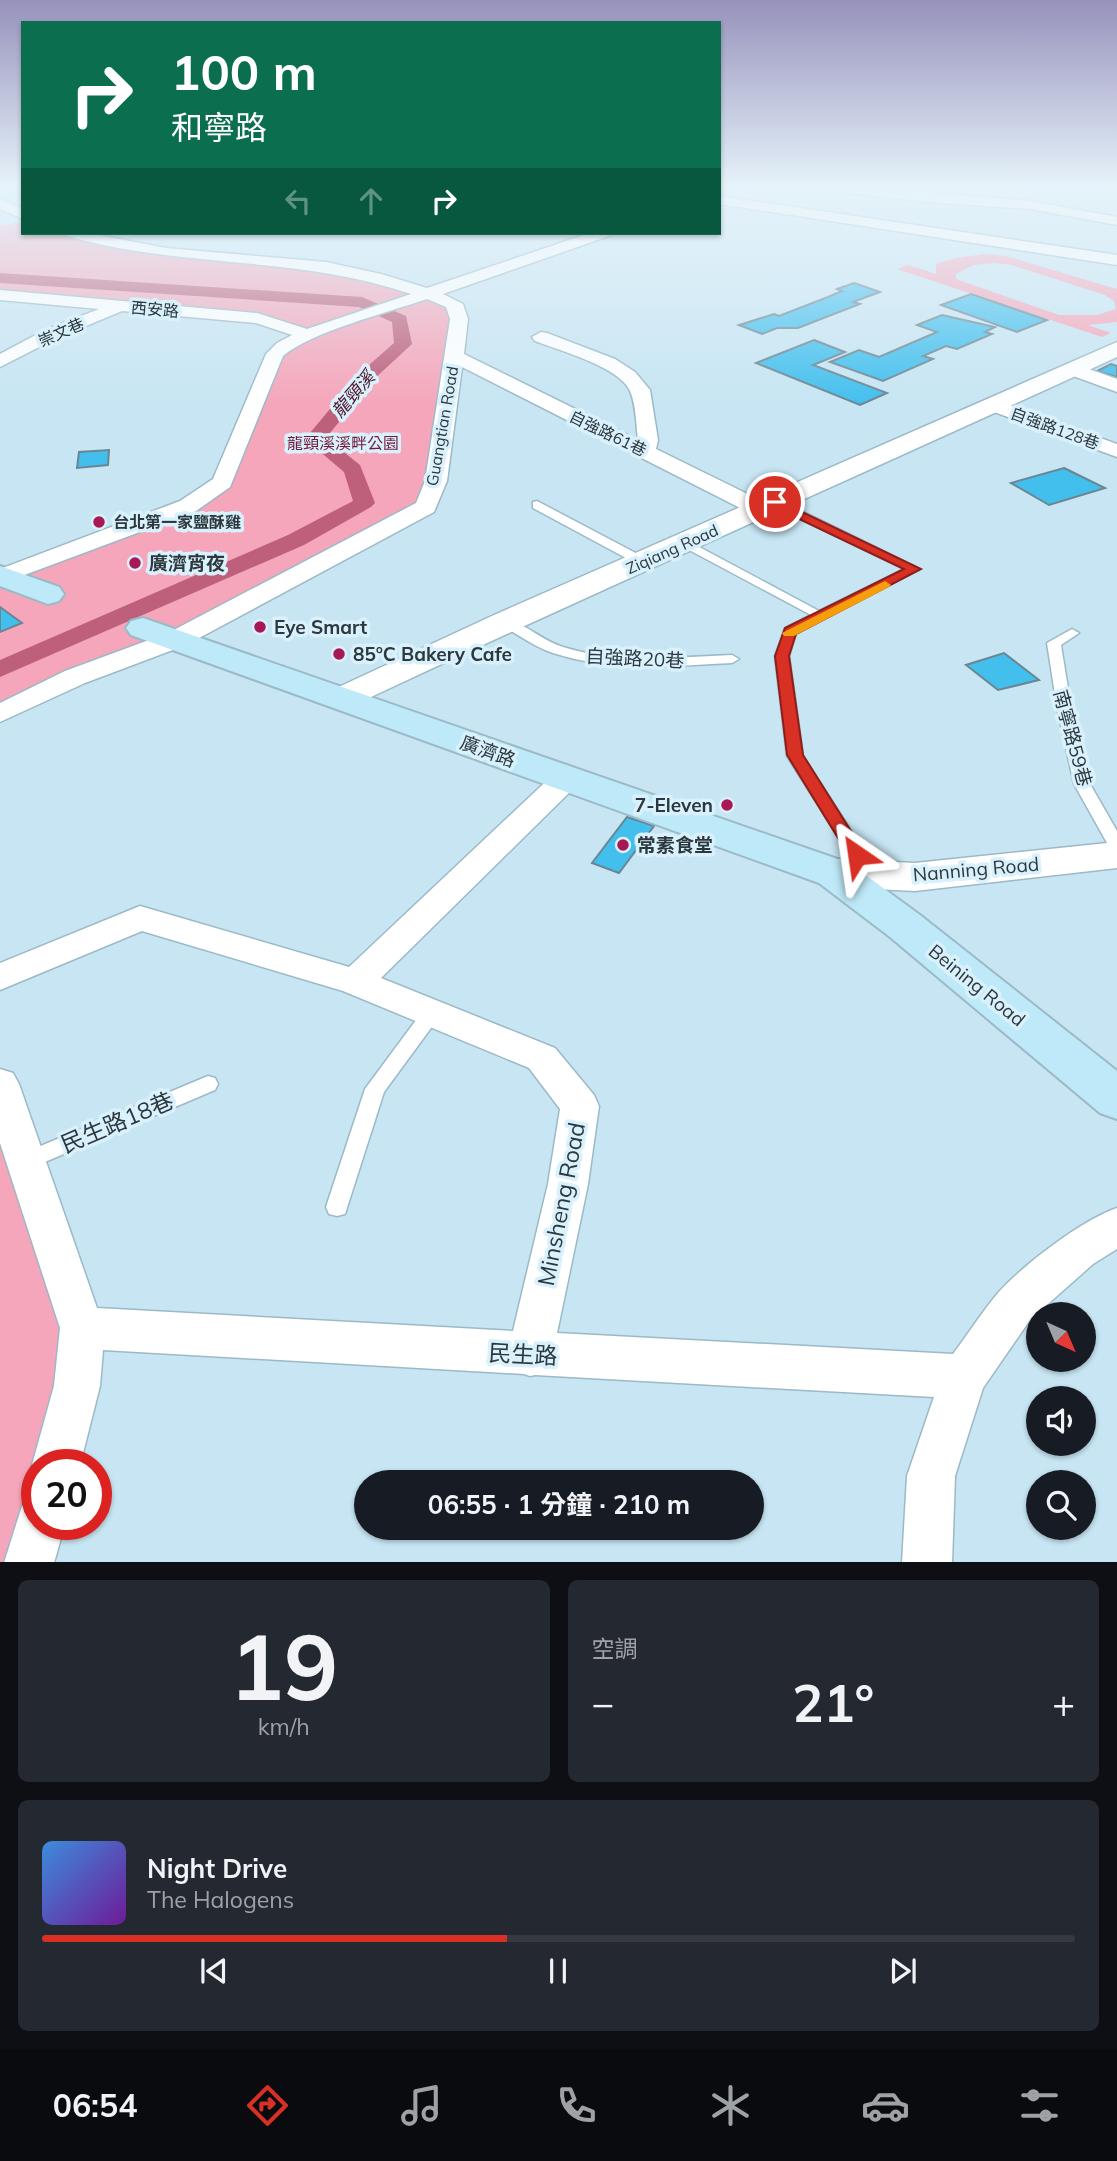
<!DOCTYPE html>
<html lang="zh-TW">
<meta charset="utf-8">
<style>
body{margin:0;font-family:Mulish,"Noto Sans TC",sans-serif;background:#242831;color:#f1f3f6;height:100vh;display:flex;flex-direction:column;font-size:26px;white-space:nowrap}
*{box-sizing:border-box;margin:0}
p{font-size:23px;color:#9ea1a6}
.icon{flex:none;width:38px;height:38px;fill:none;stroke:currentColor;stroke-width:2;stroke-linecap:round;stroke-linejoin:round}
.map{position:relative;height:1562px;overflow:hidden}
.details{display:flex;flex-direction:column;gap:18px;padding:18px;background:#0d0f14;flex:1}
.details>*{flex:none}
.hud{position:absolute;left:21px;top:21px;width:700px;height:214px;border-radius:0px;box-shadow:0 2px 5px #0004;background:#0b6e4f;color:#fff;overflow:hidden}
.needle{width:46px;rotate:136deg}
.buttons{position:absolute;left:1026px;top:1302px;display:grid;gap:14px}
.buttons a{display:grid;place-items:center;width:70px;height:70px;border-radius:50%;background:#171b24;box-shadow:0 2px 5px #0004;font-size:35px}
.speed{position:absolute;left:21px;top:1449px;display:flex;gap:14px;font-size:35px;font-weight:700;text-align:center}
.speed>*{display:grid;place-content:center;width:91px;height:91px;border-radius:50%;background:#171b24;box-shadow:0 2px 5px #0004;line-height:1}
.speed .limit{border:10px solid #d22;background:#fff;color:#111}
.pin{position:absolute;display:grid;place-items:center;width:60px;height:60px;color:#fff;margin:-30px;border:4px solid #fff;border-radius:50%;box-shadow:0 2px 7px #0007}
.me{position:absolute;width:77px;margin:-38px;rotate:328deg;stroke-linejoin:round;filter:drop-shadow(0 0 5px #0008)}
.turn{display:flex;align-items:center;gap:24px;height:147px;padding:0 35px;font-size:32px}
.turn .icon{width:91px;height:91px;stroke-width:2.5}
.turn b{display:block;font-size:49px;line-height:60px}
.lanes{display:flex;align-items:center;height:66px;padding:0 35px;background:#0003;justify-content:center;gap:35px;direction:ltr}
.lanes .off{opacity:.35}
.big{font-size:52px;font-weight:700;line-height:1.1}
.details .card{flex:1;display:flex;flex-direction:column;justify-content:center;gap:10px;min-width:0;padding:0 24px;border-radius:10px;background:#242831}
.details .dial{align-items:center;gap:0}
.dial b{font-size:91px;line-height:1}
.song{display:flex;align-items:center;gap:21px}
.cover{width:84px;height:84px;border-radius:10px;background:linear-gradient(135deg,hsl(210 70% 55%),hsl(280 70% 35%))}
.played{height:7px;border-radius:4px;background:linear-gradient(90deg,#d93025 45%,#363941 45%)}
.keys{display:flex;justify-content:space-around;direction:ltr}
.heat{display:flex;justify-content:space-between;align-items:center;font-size:38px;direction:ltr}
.details .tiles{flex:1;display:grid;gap:18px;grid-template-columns:1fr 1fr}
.card:last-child{grid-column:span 2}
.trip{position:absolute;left:354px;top:1470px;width:410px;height:70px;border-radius:35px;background:#171b24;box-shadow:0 2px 5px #0004;font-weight:700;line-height:70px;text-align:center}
.tabs{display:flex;height:112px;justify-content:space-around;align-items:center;background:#090b0e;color:#9ea1a6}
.tabs .icon{width:49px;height:49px}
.tabs .current{color:#d93025}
.tabs b{font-size:32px;color:#f1f3f6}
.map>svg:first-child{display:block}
</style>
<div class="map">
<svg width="1117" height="1563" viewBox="0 0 1117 1563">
<rect width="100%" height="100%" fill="#c7e5f3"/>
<path fill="#f5a6ba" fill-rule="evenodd" d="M23,222v11h49l55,14 199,20 103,26 30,26 -33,188 -38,21 -388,186v-140l120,-41 102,-51 53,-128 30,-19 -15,-8 -290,-32v-69z
M985,254l21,2 111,33v33l-29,3 23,8 -9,4 -205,-68 11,-4 28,9v-10l20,-6zM994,263l17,2 94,30 9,6 2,8 -19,6h-38l-103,-36v-5l17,-9z
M0,1084l82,244 -45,137v59l-8,38h-29z"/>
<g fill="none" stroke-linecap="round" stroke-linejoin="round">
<path fill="#be5f7b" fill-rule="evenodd" d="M0,273l362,24 44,19 6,28 -40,37 -46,57 34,27 15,38 -4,4 -67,38 -304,132v-17l288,-125 65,-34 -9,-29 -39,-33 55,-66 34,-30 -2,-21 -33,-15 -359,-24z"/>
</g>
<path fill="#43bfed" stroke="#6b8693" stroke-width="2" d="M854,283l26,9 -27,10 7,2 -62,24h-21l-15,6 -23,-9 35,-11 5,2 49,-19 14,-6 -5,-2z
M971,294l76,26 -30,12 -76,-27z
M942,315l53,12 -10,5 7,2 -35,15 -11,-3 -23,10 10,3 -50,22 -53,-19 29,-12 20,7 58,-25 -20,-7z
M814,340l31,12 -32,13 74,28 -27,12 -104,-42z
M1111,364l6,2v11l-20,-6z
M109,450l-1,15 -31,3 2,-16z
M1064,468l41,20 -56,17 -38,-22z
M0,607l22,16 -22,9z
M1004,653l35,27 -41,10 -32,-25z
M627,817l27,9 -35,47 -27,-10z"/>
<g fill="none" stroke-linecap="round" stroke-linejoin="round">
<g stroke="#9cb9c6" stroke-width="3">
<path id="service" d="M775,498l145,71 -124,64 -7,23 14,100 76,118 -3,4h-12l-77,-122 -12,-100 10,-28 26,-13 -133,-71 2,-3h8l131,70 85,-42 -133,-64v-6z
M537,501l110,58 2,3 -6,4 -4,-1 -106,-57v-6z
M505,618c21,6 38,23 58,29 54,17 114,10 169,8l7,4 -7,4c-60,3 -121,9 -179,-10 -19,-6 -35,-19 -53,-28l-2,-3 2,-3z
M1072,629l7,4 -18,12 10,62 19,77 27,47v21l-6,-2 -37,-66 -17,-77 -10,-64z
M432,1006l7,2 3,5 -58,79 -39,122 -8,2 -8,-2 -3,-7 39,-118 60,-81z
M208,1076l7,2 3,6 -3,6 -182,77 -7,3 -7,-3 -4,-6 4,-6z"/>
</g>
<g stroke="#9cb9c6" stroke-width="3">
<path id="minor" d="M815,186h43l172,15 87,16v8l-87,-16 -103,-7 -105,-12z
M719,196l398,59v10l-398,-61z
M0,199l23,10v10l-23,-10z
M65,233h23l78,15 160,14 55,12 46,14 163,-55h21l-2,3 -166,58 20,10 5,15 -4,35 174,86c-2,-15 -2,-36 -8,-49 -10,-24 -72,-41 -95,-50l-3,-4 9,-5 6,1 68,26 20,13 15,18 8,50 -2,9 114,56 3,5 -3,5h-16l-292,-148 -15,114 -13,31 -248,133 -101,38 -85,39v-19l65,-32 103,-38 248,-130 9,-22 25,-162 -4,-12 -19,-8c-38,13 -116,33 -144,57l-53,131 -34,24 -193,72h-3v-14l180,-68 33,-22 53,-125 11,-11 15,-8 -36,-12 -134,-12 -65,27 -57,29v-13l45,-24 54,-21 -99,-9v-10l257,23 50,16 104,-35c-112,-39 -230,-25 -344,-58z
M1072,363l45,16v13l-52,-19 -2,-4z
M993,399l124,45v13l-131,-48 -3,-4 3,-4z
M566,770l10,2 5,7 -5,7 -195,192 174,70 39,47 5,11 -11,78 -31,149 396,21c15,-20 29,-42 45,-61 25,-28 84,-73 119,-85v41l-24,15 -63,56 -47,68 -28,88 -3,87h-50l5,-87 27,-79 -399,-22 -5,1 -6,-2 -421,-24 -3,36 -20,79h-43v11l-5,-11 22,-79 6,-58 -60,-185v-74l13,4 6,11 78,224 416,23 35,-147 12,-75 -31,-41 -186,-77 -201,-60 -142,59v-27l140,-57 209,61 207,-195z
M37,1501v23h28l-11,39h-50l18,-57z"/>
</g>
<g stroke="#9cb9c6" stroke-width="3">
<path id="tertiary" d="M1117,342v15c-254,117 -510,229 -763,348l-12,3 -12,-3 -5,-7 5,-7 164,-76z
M1117,842v26l-202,23 -81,-4 -14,-4 -6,-10 6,-10 14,-4 81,4z"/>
</g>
<g stroke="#9cb9c6" stroke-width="4">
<path id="secondary" d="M0,566l59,21 5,7 -5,7 -11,3 -48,-18z
M143,618l706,245 71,52 197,156v48l-17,-6 -210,-176 -71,-54 -688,-248 -5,-7 5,-7z"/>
</g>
<use href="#service" fill="#fff" fill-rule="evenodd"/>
<use href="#minor" fill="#fff" fill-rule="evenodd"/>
<use href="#tertiary" fill="#fff" fill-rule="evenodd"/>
<use href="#secondary" fill="#bee9f8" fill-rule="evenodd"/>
</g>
<linearGradient id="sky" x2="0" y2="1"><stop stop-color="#9792bc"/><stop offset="0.46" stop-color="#e6f3fa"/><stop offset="1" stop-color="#e6f3fa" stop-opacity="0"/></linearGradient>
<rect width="1117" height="405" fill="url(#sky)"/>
<path fill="#d93025" stroke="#8d1f18" stroke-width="2" d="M775,499l146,70 -125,65 -7,22 14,99 63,100 -9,5 -6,-1 -64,-104 -12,-99 10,-28 119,-59 -134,-64v-5z"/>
<path fill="#f59e0b" d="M885,581l6,4 -2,2 -95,49h-10l-2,-3z"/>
<g fill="#a81855" stroke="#d9f1fc" stroke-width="2.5">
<circle cx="99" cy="522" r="7"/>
<circle cx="135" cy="563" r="7"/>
<circle cx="260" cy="627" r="7"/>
<circle cx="339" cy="654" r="7"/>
<circle cx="727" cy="805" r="7"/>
<circle cx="623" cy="845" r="7"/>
</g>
<g text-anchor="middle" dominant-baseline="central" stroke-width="7" stroke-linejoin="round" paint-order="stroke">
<g font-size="16" fill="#2c383d" stroke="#d9f1fc">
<text transform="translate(155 309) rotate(5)">西安路</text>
<text transform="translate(61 332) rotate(-24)">崇文巷</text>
<text transform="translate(442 426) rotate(-80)">Guangtian Road</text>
<text transform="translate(1055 428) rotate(20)">自強路128巷</text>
<text transform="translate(608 433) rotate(26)">自強路61巷</text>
<text transform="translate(672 549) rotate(-24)">Ziqiang Road</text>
</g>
<g font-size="16" fill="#721a3a" stroke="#d9f1fc">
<text x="343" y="443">龍頸溪溪畔公園</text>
</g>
<g font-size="16" font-weight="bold" fill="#2c383d" stroke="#d9f1fc" text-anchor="start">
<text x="113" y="522">台北第一家鹽酥雞</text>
</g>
<g font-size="18" font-style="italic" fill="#4d1026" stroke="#d9f1fc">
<text transform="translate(353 394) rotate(-49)">龍頸溪</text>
</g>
<g font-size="19" font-weight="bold" fill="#2c383d" stroke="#d9f1fc" text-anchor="start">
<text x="149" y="563">廣濟宵夜</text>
<text x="274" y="627">Eye Smart</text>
<text x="353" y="654">85°C Bakery Cafe</text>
<text x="713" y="805" text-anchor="end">7-Eleven</text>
<text x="637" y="845">常素食堂</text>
</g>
<g font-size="19" fill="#2c383d" stroke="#d9f1fc">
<text transform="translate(635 658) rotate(3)">自強路20巷</text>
<text transform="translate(1073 738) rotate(75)">南寧路59巷</text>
<text transform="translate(488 751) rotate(20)">廣濟路</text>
<text transform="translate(976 869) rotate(-5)">Nanning Road</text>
<text transform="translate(977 985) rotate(39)">Beining Road</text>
</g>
<g font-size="23" fill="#2c383d" stroke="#d9f1fc">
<text transform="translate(117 1122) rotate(-23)">民生路18巷</text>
<text transform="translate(561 1204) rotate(-79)">Minsheng Road</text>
<text transform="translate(523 1354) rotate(3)">民生路</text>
</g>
</g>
</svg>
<div class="buttons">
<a><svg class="needle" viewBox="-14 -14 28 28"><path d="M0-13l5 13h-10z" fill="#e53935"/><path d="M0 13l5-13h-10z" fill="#9ea1a6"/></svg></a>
<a><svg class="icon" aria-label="sound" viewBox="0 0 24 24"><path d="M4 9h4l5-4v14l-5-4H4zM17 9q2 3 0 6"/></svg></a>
<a><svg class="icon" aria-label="search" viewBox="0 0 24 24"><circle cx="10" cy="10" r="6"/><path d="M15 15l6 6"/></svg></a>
</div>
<div class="speed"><div class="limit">20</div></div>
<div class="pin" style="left:775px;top:502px;background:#d93025"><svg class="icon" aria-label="arrive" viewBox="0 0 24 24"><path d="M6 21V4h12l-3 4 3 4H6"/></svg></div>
<svg class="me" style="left:857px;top:855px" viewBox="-20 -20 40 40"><path d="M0-17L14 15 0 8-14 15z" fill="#d93025" stroke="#fff" stroke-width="4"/></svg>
<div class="trip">06:55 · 1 分鐘 · 210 m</div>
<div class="hud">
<div class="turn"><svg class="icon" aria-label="right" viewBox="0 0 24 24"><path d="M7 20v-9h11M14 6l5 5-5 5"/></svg><div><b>100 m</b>和寧路</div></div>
<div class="lanes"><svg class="icon off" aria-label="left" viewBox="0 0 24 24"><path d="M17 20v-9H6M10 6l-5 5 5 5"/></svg><svg class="icon off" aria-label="ahead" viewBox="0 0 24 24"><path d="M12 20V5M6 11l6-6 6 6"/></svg><svg class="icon" aria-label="right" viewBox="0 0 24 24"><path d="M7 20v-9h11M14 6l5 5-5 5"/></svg></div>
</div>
</div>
<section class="details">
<div class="tiles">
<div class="card dial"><b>19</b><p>km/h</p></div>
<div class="card"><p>空調</p>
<div class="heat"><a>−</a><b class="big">21°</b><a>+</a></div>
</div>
<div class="card">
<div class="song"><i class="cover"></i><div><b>Night Drive</b><p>The Halogens</p></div></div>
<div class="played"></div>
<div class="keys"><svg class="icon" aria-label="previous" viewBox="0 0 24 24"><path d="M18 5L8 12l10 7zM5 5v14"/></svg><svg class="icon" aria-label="pause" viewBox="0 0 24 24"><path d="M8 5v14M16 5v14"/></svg><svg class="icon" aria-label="next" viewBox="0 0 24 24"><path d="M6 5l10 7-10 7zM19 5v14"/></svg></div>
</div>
</div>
</section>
<nav class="tabs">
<b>06:54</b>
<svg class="icon current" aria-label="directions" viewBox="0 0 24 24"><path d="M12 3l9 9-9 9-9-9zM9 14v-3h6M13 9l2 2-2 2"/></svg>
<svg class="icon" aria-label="music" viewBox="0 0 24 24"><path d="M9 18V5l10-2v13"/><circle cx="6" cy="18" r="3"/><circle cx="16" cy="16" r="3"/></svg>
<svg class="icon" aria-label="phone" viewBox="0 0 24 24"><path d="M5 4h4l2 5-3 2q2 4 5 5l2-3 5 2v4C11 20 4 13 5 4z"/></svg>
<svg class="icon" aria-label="climate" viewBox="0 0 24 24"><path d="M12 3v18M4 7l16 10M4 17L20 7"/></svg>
<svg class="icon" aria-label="car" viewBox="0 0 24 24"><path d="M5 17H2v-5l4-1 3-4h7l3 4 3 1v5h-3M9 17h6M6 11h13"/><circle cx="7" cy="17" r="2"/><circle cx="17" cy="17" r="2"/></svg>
<svg class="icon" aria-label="filters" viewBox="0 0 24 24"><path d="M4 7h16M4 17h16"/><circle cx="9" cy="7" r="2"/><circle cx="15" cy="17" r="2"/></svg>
</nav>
